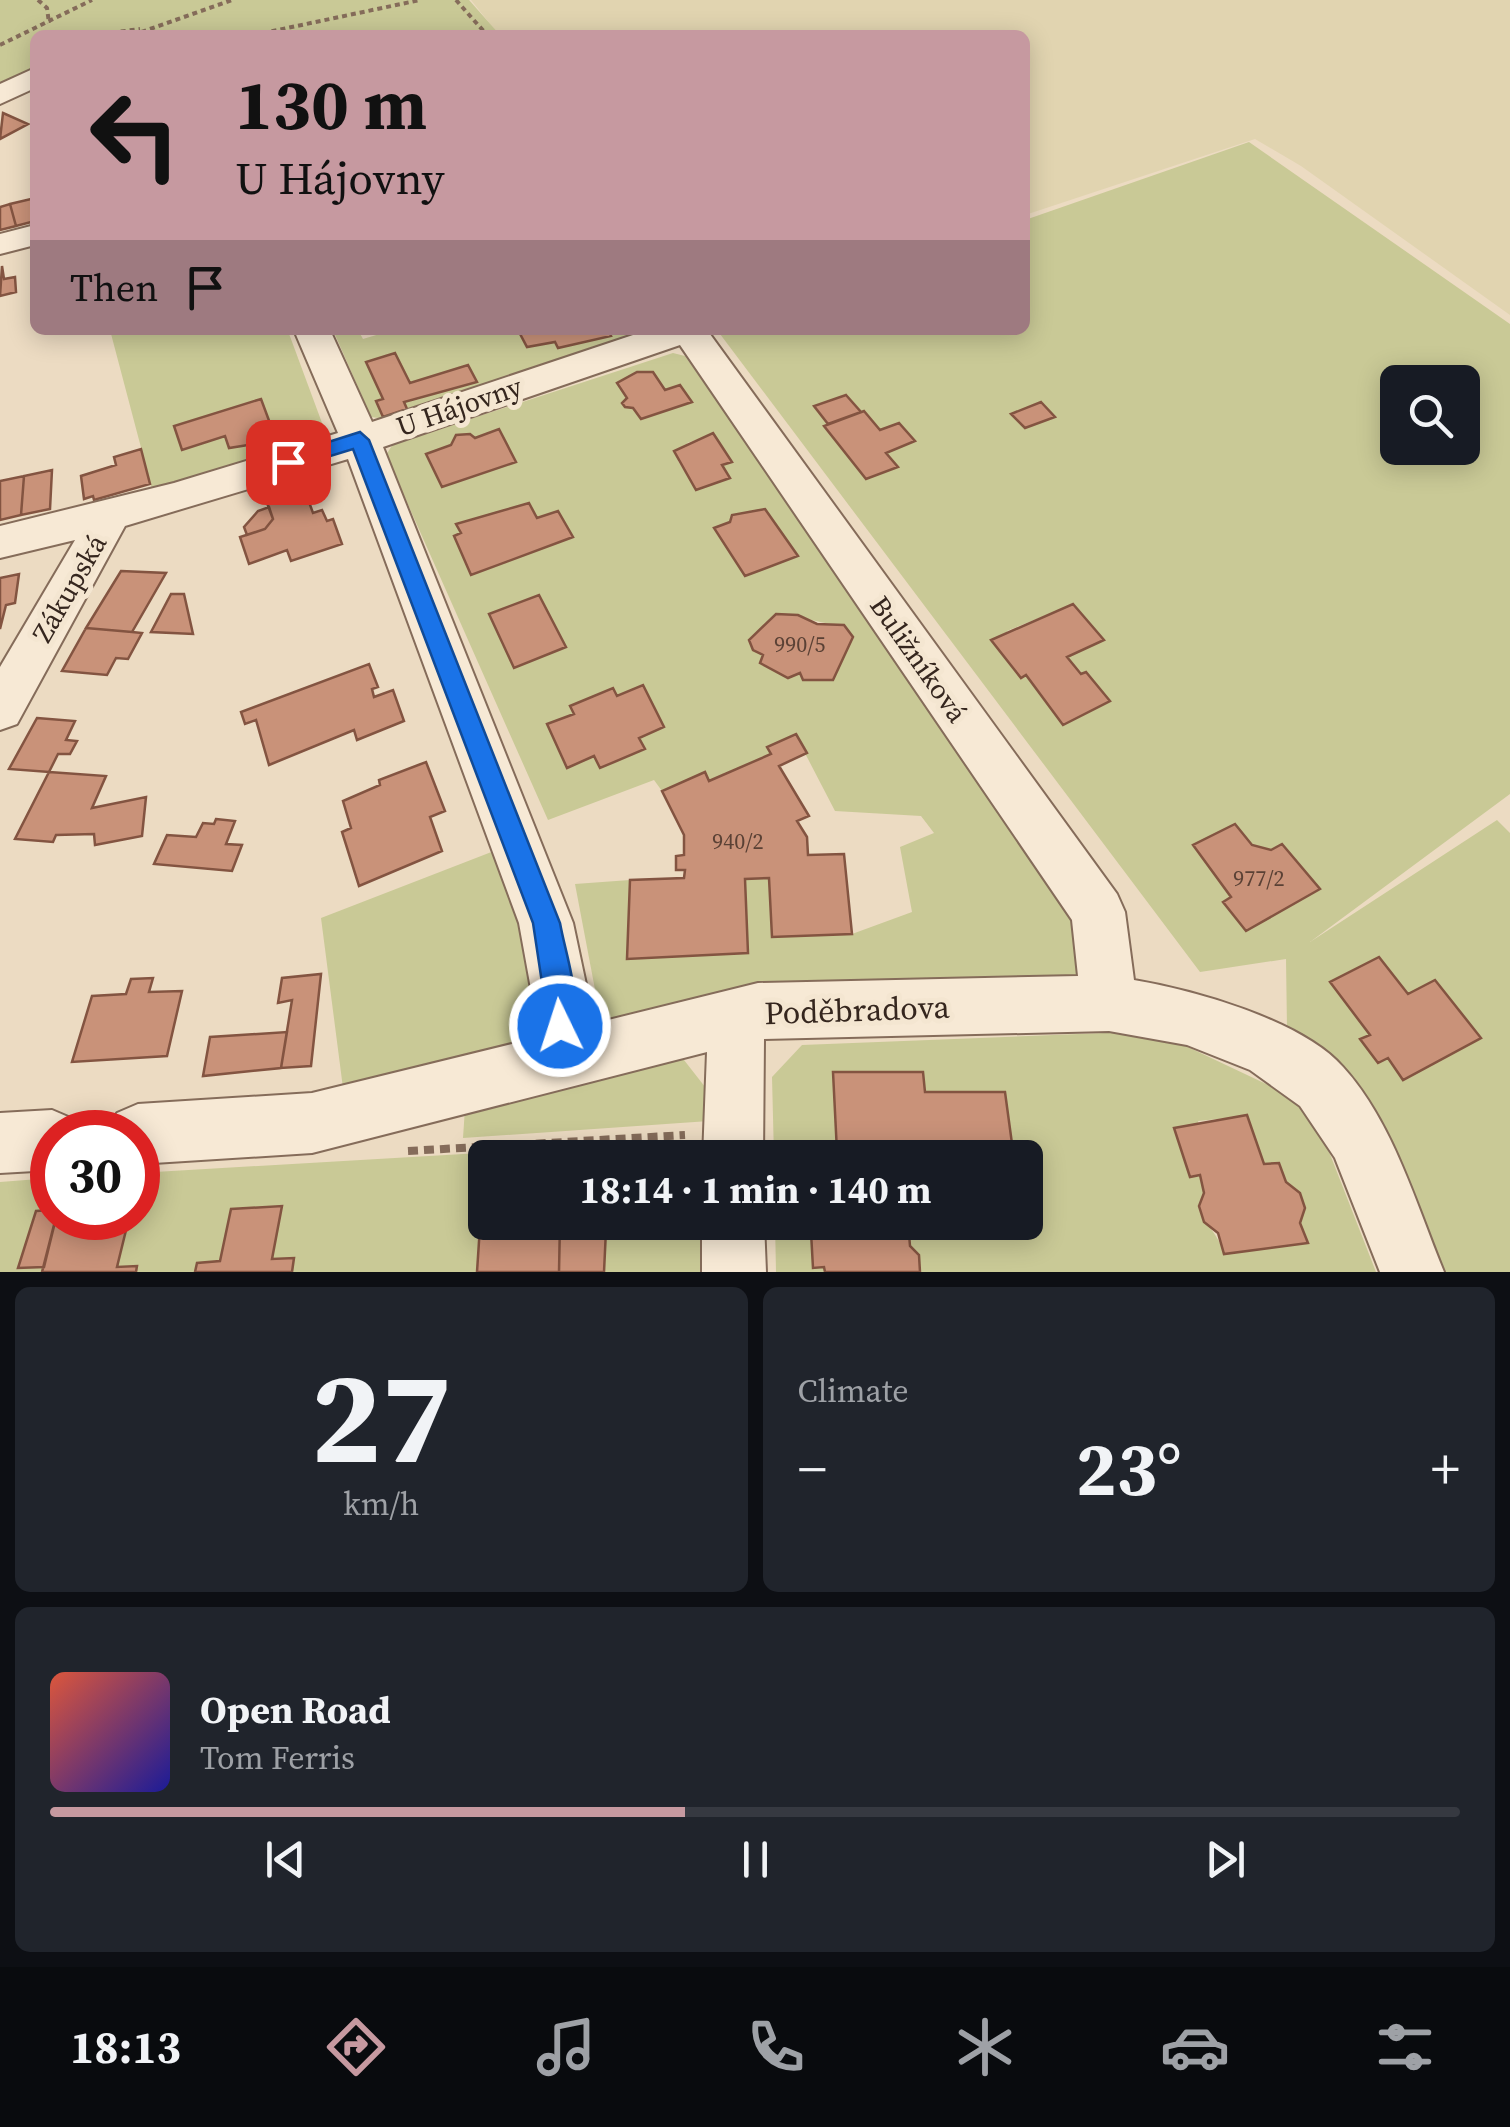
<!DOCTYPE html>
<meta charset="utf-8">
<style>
body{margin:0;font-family:"Source Serif 4",serif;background:#20242c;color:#f1f3f6;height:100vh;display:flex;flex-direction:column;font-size:38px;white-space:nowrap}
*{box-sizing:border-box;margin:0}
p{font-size:32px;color:#9ea1a6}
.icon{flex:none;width:55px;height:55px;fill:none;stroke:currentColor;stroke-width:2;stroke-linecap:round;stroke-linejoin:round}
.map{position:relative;height:1272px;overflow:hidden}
.side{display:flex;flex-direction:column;gap:15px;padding:15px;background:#0d0f14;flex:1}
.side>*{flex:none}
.hud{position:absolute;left:30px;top:30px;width:1000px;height:305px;border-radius:15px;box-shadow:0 5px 25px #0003;background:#c699a0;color:#111;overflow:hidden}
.buttons{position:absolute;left:1380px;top:365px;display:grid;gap:20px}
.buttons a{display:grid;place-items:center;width:100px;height:100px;border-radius:15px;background:#171b24;box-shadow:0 5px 25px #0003;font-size:50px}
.speed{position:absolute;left:30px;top:1110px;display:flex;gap:20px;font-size:50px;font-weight:700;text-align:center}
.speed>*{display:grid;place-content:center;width:130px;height:130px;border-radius:50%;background:#171b24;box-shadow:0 5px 25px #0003;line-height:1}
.speed .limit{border:15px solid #d22;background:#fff;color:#111}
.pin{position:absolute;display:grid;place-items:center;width:85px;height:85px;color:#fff;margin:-42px;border-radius:20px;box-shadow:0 5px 15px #0006}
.me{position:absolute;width:110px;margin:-55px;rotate:356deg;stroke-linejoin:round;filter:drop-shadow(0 0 8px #0008)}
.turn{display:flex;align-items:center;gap:35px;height:210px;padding:0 40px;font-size:45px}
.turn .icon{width:130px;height:130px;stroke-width:2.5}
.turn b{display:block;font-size:70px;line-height:85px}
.then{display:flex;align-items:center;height:95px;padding:0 40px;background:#0003;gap:20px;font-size:38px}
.big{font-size:75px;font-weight:700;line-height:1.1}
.side .widget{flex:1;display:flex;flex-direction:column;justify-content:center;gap:15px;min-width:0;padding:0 35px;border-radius:15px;background:#20242c}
.side .dial{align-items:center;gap:0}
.dial b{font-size:130px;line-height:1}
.song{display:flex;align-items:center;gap:30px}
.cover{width:120px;height:120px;border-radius:15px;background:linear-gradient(135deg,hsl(10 70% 55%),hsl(240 70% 35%))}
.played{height:10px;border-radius:5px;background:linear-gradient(90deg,#c699a0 45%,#363941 45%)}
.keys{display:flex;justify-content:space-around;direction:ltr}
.heat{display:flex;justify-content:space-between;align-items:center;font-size:55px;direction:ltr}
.side .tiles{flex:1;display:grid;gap:15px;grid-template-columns:1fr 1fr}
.widget:last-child{grid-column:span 2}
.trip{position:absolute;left:468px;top:1140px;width:575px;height:100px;border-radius:15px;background:#171b24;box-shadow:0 5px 25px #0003;font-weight:700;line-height:100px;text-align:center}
.menu{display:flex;height:160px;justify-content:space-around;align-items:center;background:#090b0e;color:#9ea1a6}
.menu .icon{width:70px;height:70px}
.menu .active{color:#c699a0}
.menu b{font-size:45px;color:#f1f3f6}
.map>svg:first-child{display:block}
</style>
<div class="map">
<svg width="1510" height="1272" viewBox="0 0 1510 1272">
<rect width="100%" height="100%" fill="#ecdbc2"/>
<path fill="#e1d4b0" d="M471,0h1039v315l-209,-149 -46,-27 -230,76v-180h-526z"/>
<path fill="#c9c996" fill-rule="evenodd" d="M0,0h469l31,35h-465v38l-35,18z
M1249,142l261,182v470l-200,148 187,-122 13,13v439h-67l-156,-244 -1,-69 -86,13 -483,-642h308v-110zM1398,382h64v66h-64zM846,395l34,35 19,-7 15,18 -28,12 11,15 -31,11 -42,-53 4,-2 -13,-18zM1074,604l30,36 -37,17 43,45 -47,22 -37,-49 -5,2 -14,-46zM1235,824l17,21 19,5 -25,80 -23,-28 8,-5 -38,-52zM1435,980l-31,100 -16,-22 -10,5 -17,-23 9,-5 -39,-53 77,12z
M110,330l178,1 37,100 -6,7 -166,55zM174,426l92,10 -6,7 -14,4 -21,-11 -43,14z
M333,330h25l5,9 30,-9h125l9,17 28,-5 4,6 51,-12 -2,-6h51l-273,89 -15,-2zM395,353l15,30 67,-1 -73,20 3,8 -24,7 -7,-16 7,-2 -17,-37z
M673,353l12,3 398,562 1,54 -21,7 -294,2 -168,40 -26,-137 55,-4 -2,79 119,-6 -2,-74 24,-1 4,59 79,-3 60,-22 -12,-65 34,-14 -13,-17 -86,-5 -40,-77 -27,13 3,7 -62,27 -5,-9 -42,19 -8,-11 -106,40 -162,-365 7,-11zM653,372l12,18 15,-5 12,17 -51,17 -8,-11 -8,-1 -2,-4 4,-5 -9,-15 19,-10zM499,430l17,31 -74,26 -16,-33 25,-9 5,-10 14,-1 5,4zM713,434l19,27 -10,4 8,12 -34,13 -18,-29 11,-15 -2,-3zM529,503l8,15 21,-7 14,26 -100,38 -18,-38 7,-4 -4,-10zM765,509l33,47 -53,20 -31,-48 16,-6 3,-7zM539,595l26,52 -51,21 -24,-54zM776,614c26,1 41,10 68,11l9,12 -7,11 -58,30 -28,-15 3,-8 -10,-5 -4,-10zM642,685l22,41 -25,12 5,12 -43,18 -7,-12 -26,12 -21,-43 27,-12 -3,-8 41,-17 5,8z
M494,851l28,69 13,122 -192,46 -22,-170z
M1154,1031l146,69 19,26 57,146h-456l-10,-26 -2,-23 117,-1v-64l-251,-1 -2,-80 30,-32zM834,1072h89l2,20h80l8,59 -176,1zM1247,1116l17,48 36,29 5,15 -5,15 7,20 -83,10c-6,-19 -19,-28 -25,-47l5,-13 -4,-18 -10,1 -16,-47 25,-4 -1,-4z
M663,1058l21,2 25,32v29l-246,17 2,-30z
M704,1140v17l-219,1v64l218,1 -1,49h-702v-90l52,-4v40h86v-45z
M775,1223h48v9l-12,1 2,34h11l1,5h-49z"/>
<path fill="#c99279" stroke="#835441" stroke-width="2.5" d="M3,113l25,11 -28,15z
M35,198v23l-19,5 -6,-22z
M10,204l6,22 -16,4v-23z
M2,266l2,13 11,-2 1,15 -16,4z
M518,330h90l3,6 -53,12 -3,-6 -28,5z
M395,353l15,30 58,-18 9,17 -73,20 3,7 -24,8 -7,-16 7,-2 -17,-37z
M637,372h16l12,18 15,-5 12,17 -51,17 -8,-11 -8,-1 -3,-4 5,-5 -10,-15z
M846,395l15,17 -33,12 -14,-18z
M261,399l13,35 -14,9 -31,5 -4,-12 -43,14 -8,-24z
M1041,402l14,15 -30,11 -14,-14z
M864,411l16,19 19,-7 16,18 -29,12 12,14 -32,12 -42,-53z
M499,429l17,33 -74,25 -16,-33 25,-9 5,-10 14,-1 5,4z
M713,433l19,29 -10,3 8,13 -34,12 -22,-39z
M141,449l9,35 -56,16 -1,-4 -9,3 -3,-23 35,-11 -2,-8z
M52,470l-2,39 -29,6 3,-39z
M24,476l-3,39 -21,5v-39z
M305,491l8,22 9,-3 5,11 6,-2 9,25 -51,17 -4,-11 -38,14 -9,-27 25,-8 8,-10 -6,-16z
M529,503l8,15 21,-7 15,26 -102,38 -17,-39 7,-3 -5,-9z
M269,507l4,12 -8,10 -18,6 -3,-8 14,-16z
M765,509l33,47 -53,20 -31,-48 16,-6 2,-7z
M121,571l45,2 -34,59 -46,-4z
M19,574l-4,29 -9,2 -6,24v-51z
M171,594h13l9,40 -42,-2z
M539,595l27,52 -52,21 -25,-54z
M1073,604l31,36 -37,17 14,17 5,-2 24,29 -47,24 -37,-50 -5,3 -30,-38z
M776,614l22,1 19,9 27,1 9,12 -20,43h-30l-3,-7 -12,5 -28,-15 3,-8 -10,-5 -4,-10z
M86,628l46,4 10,1 -14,26 -12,-1 -9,17 -45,-4z
M369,664l9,23 -6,2 2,8 19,-7 11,31 -47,19 -3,-10 -85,35 -13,-45 -11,4 -4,-12z
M643,685l21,42 -25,11 6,11 -45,19 -6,-12 -27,12 -20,-44 27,-10 -4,-8 43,-18 4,8z
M37,718l38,3 -9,19 11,1 -7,13h-12l-9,18 -40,-3z
M796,734l11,19 -28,13 30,50 -12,5 10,16 1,18 36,-1 8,80 -80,3 -3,-59 -24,1 3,74 -121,6 3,-79 54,-2 1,-8h-9v-14l8,-1v-20l-22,-44 43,-19 4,9 62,-27 -4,-7z
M426,762l19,49 -15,6 12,34 -83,35 -17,-54 9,-4 -8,-27 37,-16 -1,-5z
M49,772l57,4 -14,32 54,-11 -4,39 -47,9 -1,-11 -38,1 -3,7 -38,-3z
M216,819l19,2 -9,23 16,1 -10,26 -78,-7 13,-29 29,2 7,-14 11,1z
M1235,824l17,21 19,5 11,-6 38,45 -74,42 -23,-29 8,-5 -38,-52z
M1379,957l29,37 27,-14 46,58 -78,42 -15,-22 -10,5 -18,-24 10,-4 -40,-53z
M321,974l-10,92 -30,2 11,-68 -14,3 4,-25z
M153,978l-4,14 33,-1 -15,65 -95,6 20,-66 34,-2 5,-15z
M287,1032l-6,36 -78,8 7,-39z
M833,1072h90l2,20h80l8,59 -176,1z
M1247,1115l17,49 15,-1 7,19 14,11 5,15 -5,15 8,20 -84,11 -6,-21 -14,-11 -5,-16 5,-13 -4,-18 -10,2 -16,-49z
M282,1206l-10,53 22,-1 -2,14h-97l2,-9 23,-2 11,-52z
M52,1210v8h4l-12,49 -26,1 18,-57z
M481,1211h4v11h75l-1,50h-82z
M129,1218l-12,49 20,-1 -1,6h-94l13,-51z
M560,1222h63l-1,8h-16l-2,42h-45z
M823,1222h85l2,24 9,9 1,17h-95l-1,-5 -11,1 -2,-36h12z"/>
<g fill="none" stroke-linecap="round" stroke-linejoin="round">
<g stroke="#856c5a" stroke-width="4">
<path id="minor" d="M35,68v20l-35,16v-20z
M35,225v20l-35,9v-20z
M294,330h36l42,92 276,-92h59l410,564 8,18 9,68c59,10 168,40 209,87 50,55 73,137 101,205h-64l-45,-114 -35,-52 -50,-36 -63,-25 -78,-14 -345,8 -1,119h-60l4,-106 -395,101 -174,11v-32h-29l8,-19 21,-9 174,-11 220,-54 -1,-50 -12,-66 -171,-464 -223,67 -108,198 -17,6v-63l75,-127 -75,18v-32l174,-43 164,-50zM680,345l392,575 6,56 -320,7 -170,42 -1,-36 -14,-66 -190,-476z
M52,1110l21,9 6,13h-27v38l-52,3v-60z
M702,1222h62l2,50h-64z"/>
</g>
<path stroke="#856c5a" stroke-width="4" stroke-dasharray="5 4" stroke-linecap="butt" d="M38,0l9,8 2,15
M456,0l31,35
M53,35h18
M94,35l46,-6
M133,35l99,-35
M254,35l166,-35
M0,45l92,-45"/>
<path stroke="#856c5a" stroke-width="8" stroke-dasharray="10 6" stroke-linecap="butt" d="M408,1151l277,-16"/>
<use href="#minor" fill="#f7e9d5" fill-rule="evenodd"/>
</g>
<path fill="#1a73e8" stroke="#114b97" stroke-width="2.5" d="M360,432l9,8 191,483c6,34 24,81 10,113l-10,5 -10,-5 -17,-113 -180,-474 -65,20 -10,-7 3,-5z"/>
<g text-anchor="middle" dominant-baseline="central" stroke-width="10" stroke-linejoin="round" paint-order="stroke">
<g font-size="22" fill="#5a4135">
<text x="800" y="644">990/5</text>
<text x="738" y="841">940/2</text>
<text x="1259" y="878">977/2</text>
</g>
<g font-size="28" fill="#35261e" stroke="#f4e6d1">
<text transform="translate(459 406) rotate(-19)">U Hájovny</text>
<text transform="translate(69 588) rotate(-60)">Zákupská</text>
<text transform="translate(919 659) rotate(55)">Buližníková</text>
</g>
<g font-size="32" fill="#35261e" stroke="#f4e6d1">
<text transform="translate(857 1010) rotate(-2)">Poděbradova</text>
</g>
</g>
</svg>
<div class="buttons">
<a><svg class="icon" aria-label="search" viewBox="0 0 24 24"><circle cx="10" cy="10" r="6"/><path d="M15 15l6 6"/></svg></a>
</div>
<div class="speed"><div class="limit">30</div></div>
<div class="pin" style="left:288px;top:462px;background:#d93025"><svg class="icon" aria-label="arrive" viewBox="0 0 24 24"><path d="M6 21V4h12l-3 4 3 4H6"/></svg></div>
<svg class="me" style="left:560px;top:1026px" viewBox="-20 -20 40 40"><circle r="17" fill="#1a73e8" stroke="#fff" stroke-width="3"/><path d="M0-11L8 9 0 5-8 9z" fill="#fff"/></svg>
<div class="trip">18:14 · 1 min · 140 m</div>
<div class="hud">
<div class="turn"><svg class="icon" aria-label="left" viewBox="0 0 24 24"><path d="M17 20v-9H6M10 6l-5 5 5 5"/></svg><div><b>130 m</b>U Hájovny</div></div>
<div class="then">Then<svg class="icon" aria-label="arrive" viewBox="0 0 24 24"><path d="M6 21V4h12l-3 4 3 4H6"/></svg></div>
</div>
</div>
<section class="side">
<div class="tiles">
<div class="widget dial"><b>27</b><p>km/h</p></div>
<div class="widget"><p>Climate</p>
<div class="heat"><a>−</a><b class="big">23°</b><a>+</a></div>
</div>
<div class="widget">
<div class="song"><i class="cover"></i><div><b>Open Road</b><p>Tom Ferris</p></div></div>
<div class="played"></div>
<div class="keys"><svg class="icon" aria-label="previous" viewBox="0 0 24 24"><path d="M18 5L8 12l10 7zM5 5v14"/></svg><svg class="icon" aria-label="pause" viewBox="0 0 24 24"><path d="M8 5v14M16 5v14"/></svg><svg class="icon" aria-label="next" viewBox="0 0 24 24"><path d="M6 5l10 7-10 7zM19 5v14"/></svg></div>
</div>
</div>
</section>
<nav class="menu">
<b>18:13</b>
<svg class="icon active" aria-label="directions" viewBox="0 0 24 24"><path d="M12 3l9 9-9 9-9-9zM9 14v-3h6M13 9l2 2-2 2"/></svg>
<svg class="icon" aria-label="music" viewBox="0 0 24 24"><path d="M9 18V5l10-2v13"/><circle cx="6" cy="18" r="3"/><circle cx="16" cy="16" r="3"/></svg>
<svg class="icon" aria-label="phone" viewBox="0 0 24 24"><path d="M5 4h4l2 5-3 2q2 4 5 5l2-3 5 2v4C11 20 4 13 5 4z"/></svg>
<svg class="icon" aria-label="climate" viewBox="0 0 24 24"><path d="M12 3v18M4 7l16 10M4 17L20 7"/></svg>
<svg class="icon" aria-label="car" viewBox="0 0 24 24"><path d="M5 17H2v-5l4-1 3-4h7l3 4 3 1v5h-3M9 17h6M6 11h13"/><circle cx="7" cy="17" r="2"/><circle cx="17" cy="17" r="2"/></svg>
<svg class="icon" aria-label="filters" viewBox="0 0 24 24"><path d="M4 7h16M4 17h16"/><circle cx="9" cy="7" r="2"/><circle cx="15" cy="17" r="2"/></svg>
</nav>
